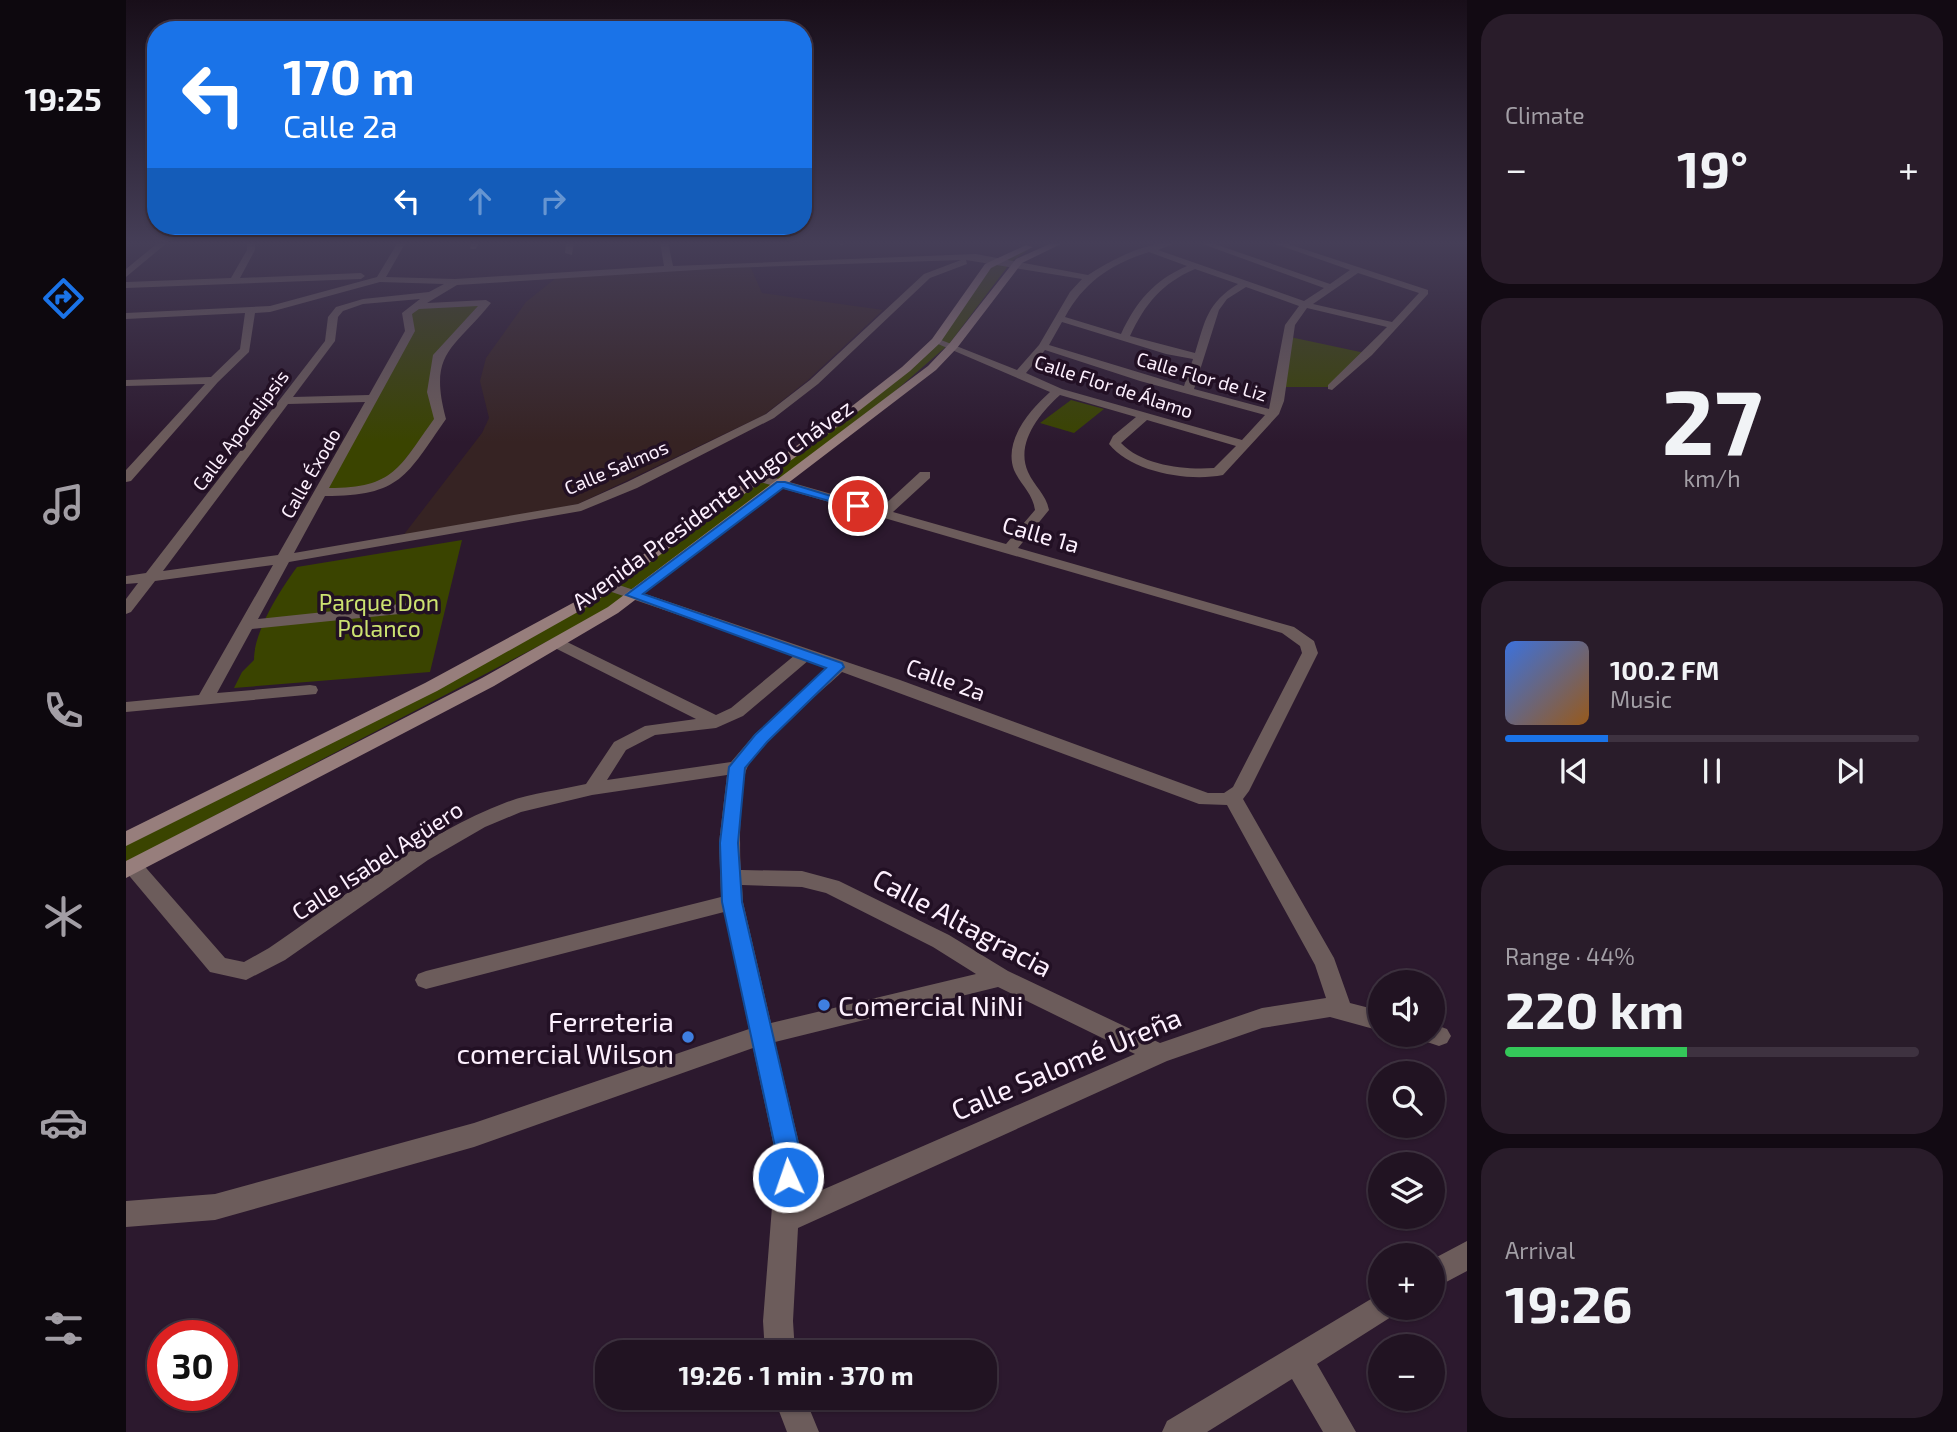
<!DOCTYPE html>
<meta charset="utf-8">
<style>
body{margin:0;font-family:"Exo 2",sans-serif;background:#291c2a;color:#f1f3f6;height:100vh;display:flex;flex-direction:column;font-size:26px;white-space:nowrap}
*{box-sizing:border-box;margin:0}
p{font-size:23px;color:#a29ea5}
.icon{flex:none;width:38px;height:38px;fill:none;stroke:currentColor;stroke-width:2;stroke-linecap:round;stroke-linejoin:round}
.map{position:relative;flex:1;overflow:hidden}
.details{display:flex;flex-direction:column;gap:14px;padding:14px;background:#120a13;width:490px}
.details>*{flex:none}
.guide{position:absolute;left:21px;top:21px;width:665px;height:214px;border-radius:28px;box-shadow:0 2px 5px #0004,0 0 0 2px #3e3240;background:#1a73e8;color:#fff;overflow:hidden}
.buttons{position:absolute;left:1242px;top:970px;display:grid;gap:14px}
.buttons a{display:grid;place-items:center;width:77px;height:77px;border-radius:50%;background:#211322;box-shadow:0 2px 5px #0004,0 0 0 2px #3e3240;font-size:35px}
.speed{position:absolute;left:21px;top:1320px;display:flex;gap:14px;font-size:35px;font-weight:700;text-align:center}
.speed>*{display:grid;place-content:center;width:91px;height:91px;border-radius:50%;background:#211322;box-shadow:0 2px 5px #0004,0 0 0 2px #3e3240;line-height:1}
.speed .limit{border:10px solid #d22;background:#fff;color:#111}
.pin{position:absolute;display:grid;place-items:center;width:60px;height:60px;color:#fff;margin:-30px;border:4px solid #fff;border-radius:50%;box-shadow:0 2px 7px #0007}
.me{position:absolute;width:77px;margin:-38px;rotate:357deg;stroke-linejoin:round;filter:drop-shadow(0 0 5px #0008)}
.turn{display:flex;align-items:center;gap:24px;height:147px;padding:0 21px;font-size:32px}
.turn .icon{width:91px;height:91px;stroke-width:2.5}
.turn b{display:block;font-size:49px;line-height:60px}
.lanes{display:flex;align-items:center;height:66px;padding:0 21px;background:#0003;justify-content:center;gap:35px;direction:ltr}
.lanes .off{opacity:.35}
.big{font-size:52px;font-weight:700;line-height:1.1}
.details .card{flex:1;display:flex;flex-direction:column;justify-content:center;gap:10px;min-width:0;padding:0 24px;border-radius:28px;background:#291c2a}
.details .dial{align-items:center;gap:0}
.dial b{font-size:91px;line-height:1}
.song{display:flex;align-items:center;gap:21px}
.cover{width:84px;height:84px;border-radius:10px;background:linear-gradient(135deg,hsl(220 70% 55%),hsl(30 70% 35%))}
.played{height:7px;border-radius:4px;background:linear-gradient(90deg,#1a73e8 25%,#3e3240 25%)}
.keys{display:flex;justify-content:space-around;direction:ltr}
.heat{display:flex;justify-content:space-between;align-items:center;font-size:38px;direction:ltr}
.charge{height:10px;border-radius:5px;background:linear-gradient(90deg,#34c759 44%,#3e3240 0)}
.trip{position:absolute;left:469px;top:1340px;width:402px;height:70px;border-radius:28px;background:#211322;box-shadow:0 2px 5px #0004,0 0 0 2px #3e3240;font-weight:700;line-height:70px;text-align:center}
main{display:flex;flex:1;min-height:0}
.tabs{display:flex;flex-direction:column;width:126px;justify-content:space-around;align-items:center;background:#0d080e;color:#a29ea5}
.tabs .icon{width:49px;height:49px}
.tabs .current{color:#1a73e8}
.tabs b{font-size:32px;color:#f1f3f6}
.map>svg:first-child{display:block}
</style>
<main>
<nav class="tabs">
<b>19:25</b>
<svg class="icon current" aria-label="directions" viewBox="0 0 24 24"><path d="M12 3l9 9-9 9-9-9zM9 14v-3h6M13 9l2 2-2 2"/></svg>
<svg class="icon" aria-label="music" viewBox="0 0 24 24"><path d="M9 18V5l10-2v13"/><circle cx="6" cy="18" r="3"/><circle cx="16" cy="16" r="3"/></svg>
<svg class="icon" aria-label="phone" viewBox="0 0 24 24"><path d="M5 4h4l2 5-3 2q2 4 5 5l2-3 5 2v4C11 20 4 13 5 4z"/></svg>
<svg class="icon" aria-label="climate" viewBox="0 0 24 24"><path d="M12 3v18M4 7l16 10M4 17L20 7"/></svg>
<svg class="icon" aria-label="car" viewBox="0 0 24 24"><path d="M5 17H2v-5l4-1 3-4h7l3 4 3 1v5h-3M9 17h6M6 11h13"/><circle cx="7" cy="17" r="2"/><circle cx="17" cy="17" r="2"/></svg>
<svg class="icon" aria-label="filters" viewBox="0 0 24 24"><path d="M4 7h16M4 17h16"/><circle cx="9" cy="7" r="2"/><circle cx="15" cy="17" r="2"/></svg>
</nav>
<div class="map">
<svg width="1341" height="1432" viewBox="0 0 1341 1432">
<rect width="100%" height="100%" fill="#2c192e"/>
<path fill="#362323" d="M624,266l12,27 121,17 -76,71 -43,34 -186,89 -176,33 80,-104 7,-15 -9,-37 6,-23 40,-56 30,-24z"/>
<path fill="#3a4400" d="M904,249l-19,13 -62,82 -80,70 -256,193 -487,255v-25l465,-236 254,-187 88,-71 59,-77 13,-8z
M359,303l-51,52 2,64 -45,59 -22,9 -43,4 87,-159 -4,-19 9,-6z
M1164,337l75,16 -35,34h-48z
M945,400l33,9 -30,24 -34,-10z
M336,540l-32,132 -196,16 8,-16 12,-12c0,-29 26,-70 43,-93z"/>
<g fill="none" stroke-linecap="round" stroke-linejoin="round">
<path fill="#6c5c5b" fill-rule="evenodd" d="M33,242h9l-42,35v-8z
M121,242h8v8l-15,28 121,-5 4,3 -4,3 -235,9v-6l105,-4 16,-28z
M272,242h8l-20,35 69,2 209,-13 -4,-24h8l5,24 303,-12 112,21c27,-17 57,-33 90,-33l-20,8 146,51 20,-13 -127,-46h12l121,42 20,-14 -80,-28h12l146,48v4l-56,61 -40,35 -4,-1v-4l59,-58 -80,-19 -12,17 -11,76 -5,13 -56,61c-35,7 -92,-3 -114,-31l4,-8 23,-19 -76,-22c-20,18 -45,48 -32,77 6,14 18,22 21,38l-31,38 276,79 20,14 4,12 -69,138 -6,8 91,159 16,45 31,8v20l-51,-14 -68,11 -95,33 -369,167 -5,93 2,32h-30l-2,-32 13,-165 -23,-108 -279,99 -259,73 -89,7v-26l89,-7 259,-71 275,-94 -25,-117 -298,77 -8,-3 -3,-6 3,-6 8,-3 295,-74 -2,-54 8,-68 -135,20 -71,17 -36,15 -57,33 -143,100 -39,20 -36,-8 -84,-100v-11l7,-2 7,2 85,97 19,4 25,-14c76,-52 152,-113 238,-146 25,-9 53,-12 79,-18l28,-42 31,-16 51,-7 -145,-73 -2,-3 2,-3h12l153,75 15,-7 64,-53 -192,-66 -2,-3 2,-3h10l287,97 308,113h16l9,-6 69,-134 -2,-7 -18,-13 -529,-153v-6l5,-1 123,35 39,-36h10v6l-37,34 113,32 29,-34c-2,-16 -15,-26 -21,-40 -11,-30 17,-61 36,-78l-119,-51 5,-3 81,32 22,-25 31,-53 12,-13 -116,-19 1,4 -37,14 -112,106 -44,34 -137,70 -56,23 -292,51 -31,57 161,-17 8,5 -8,5 -167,17 -35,64 93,-8 6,1 2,4 -2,4 -190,18v-10l73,-7 74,-130 -118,16 -24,31 -5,2v-15l12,-16 -12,1v-8l20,-3 179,-232 3,-24 8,-10 27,-8 66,-7 15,-8 -64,-2 -110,30 -15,1 -6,39 -31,30 -87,99 -5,1v-12l79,-86 -79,2v-6l85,-3 29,-28 5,-36 -119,6v-6l144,-7 107,-29zM1023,252l38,14c-33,14 -51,36 -66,68l-56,-17c19,-35 46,-53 84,-65zM835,260l-37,14 -114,106 -44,34 -139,68 -49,22 -284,49 31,-57c76,0 81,-20 121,-77 -18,-67 7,-69 45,-116l-5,-3 -59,3 30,-18 271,-17zM1069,269l43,15c-31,19 -33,37 -43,69l-65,-17c15,-32 32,-53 65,-67zM1232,273l61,20 -27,29 -79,-18zM1120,287l53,19 -14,19 -16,84 -75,-20 25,-79 8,-11zM294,299l-18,14 3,18 -36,64 -76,2 42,-56 3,-24 5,-6 20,-7zM352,306l-45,49 -6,37 7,27c-35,48 -39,69 -105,69l86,-157 -3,-17 7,-5zM936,322l104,32 27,5 -9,27 -135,-41zM919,350l95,31 125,34 -23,25 -180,-51 -36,-16zM239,402l-87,153 -115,16 125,-167zM1021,420l89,26 -22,22c-29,2 -71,-2 -93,-25zM683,660l19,7 -73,67 -24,28 -124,18 19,-30 29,-15 61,-7 27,-12zM716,672l357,132 28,1 88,160 11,33 -64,10 -102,35 -152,-72 -59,-36 -110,-54 -37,-10 -61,-1c-2,-19 -1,-87 6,-102 11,-25 73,-75 95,-96zM616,885l60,2 24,6 107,54 43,27 -205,49 -28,-121zM872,987l137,67 -336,146 3,-44 -27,-114z
M345,242h8l-3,7h-6z
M440,242h8l-2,13 -7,-2z
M702,242h19l-4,3z
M1307,1024l14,5 4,7 -4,7 -8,3 -15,-5 -4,-7h13z
M1341,1241v30l-34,18v-30z
M1255,1293v14h14l-4,10 -74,47 39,68h-33l-31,-53 -85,53h-45l5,-11z
M648,1398h31l14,34h-32z"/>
<path fill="#977e7c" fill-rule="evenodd" d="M928,242h11l-43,21 -65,85 -21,22 -318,243 -124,73 -368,192v-17l356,-183 126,-71 320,-241 21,-22 67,-85z
M900,245l7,2 -42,21 -51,75 -30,28 -55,43 -263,190 -155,87 -311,155v-15l299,-148 157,-85 265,-188 55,-43 30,-28 53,-75z"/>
</g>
<linearGradient id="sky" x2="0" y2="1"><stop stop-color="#180e19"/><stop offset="0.55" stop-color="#453e57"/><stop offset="1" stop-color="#453e57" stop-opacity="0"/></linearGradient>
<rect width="1341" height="442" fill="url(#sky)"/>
<path fill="#1a73e8" stroke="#114b97" stroke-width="2" d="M651,482h8l79,24 -6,3 -75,-21 -140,106 199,69 2,4 -77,75 -22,26 -7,75 4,59 59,254 -1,21 -3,8 -9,4 -8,-4 -4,-8 1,-21 -55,-254 -2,-59 9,-76 26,-32 71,-67 -200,-73z"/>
<g fill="#3f7fe0" stroke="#221024" stroke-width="2.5">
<circle cx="698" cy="1005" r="7"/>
<circle cx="562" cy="1037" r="7"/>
</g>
<g text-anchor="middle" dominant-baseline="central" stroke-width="7" stroke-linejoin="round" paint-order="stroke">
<g font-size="19" fill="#fdf0fe" stroke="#221024">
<text transform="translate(1076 376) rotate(16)">Calle Flor de Liz</text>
<text transform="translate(988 386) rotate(18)">Calle Flor de Álamo</text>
<text transform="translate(114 430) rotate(-53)">Calle Apocalipsis</text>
<text transform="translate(490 467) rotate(-23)">Calle Salmos</text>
<text transform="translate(184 473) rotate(-60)">Calle Éxodo</text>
</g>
<g font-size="23" fill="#fdf0fe" stroke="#221024">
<text transform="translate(586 504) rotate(-36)">Avenida Presidente Hugo Chávez</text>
<text transform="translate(915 534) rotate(16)">Calle 1a</text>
<text transform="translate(820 679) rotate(20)">Calle 2a</text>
<text transform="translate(251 860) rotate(-33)">Calle Isabel Agüero</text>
</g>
<g font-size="23" fill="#cce270" stroke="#221024">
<text x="253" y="602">Parque Don<tspan x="253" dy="26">Polanco</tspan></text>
</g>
<g font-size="28" fill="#fdf0fe" stroke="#221024">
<text transform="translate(837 922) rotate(28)">Calle Altagracia</text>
<text transform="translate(940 1063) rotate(-23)">Calle Salomé Ureña</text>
</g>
<g font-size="28" fill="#fdf0fe" stroke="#221024" text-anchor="start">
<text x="712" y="1005">Comercial NiNi</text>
<text x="548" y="1021" text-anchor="end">Ferreteria<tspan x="548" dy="32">comercial Wilson</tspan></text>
</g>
</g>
</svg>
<div class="buttons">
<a><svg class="icon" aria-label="sound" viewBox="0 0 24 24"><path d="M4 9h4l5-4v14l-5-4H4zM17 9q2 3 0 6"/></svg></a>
<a><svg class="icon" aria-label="search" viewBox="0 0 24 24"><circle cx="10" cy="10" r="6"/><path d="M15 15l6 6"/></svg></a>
<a><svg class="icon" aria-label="layers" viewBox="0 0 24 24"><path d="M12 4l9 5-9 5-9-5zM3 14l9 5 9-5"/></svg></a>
<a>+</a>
<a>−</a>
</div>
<div class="speed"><div class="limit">30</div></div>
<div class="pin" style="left:732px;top:506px;background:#d93025"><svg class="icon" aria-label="arrive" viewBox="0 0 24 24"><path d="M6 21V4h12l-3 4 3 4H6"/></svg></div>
<svg class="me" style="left:662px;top:1177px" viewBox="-20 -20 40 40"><circle r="17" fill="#1a73e8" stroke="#fff" stroke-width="3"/><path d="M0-11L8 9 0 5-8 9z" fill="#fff"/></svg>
<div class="trip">19:26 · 1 min · 370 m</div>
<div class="guide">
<div class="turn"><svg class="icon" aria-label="left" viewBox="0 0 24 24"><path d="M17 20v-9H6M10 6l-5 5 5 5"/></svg><div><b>170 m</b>Calle 2a</div></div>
<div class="lanes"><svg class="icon" aria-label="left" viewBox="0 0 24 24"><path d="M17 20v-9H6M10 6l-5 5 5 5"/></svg><svg class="icon off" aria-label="ahead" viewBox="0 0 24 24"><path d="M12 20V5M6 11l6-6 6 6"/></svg><svg class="icon off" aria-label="right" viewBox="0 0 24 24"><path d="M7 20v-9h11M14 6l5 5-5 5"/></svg></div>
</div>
</div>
<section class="details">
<div class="card"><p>Climate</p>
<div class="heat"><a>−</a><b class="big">19°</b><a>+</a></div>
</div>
<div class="card dial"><b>27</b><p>km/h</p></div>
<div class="card">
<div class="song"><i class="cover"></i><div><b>100.2 FM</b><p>Music</p></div></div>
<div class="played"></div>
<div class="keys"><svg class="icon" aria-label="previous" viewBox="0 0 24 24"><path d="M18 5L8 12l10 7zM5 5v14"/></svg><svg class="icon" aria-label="pause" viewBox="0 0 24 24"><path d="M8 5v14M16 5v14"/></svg><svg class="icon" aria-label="next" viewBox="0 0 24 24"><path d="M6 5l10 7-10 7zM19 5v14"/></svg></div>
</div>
<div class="card"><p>Range · 44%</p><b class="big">220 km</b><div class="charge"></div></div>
<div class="card"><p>Arrival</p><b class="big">19:26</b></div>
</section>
</main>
